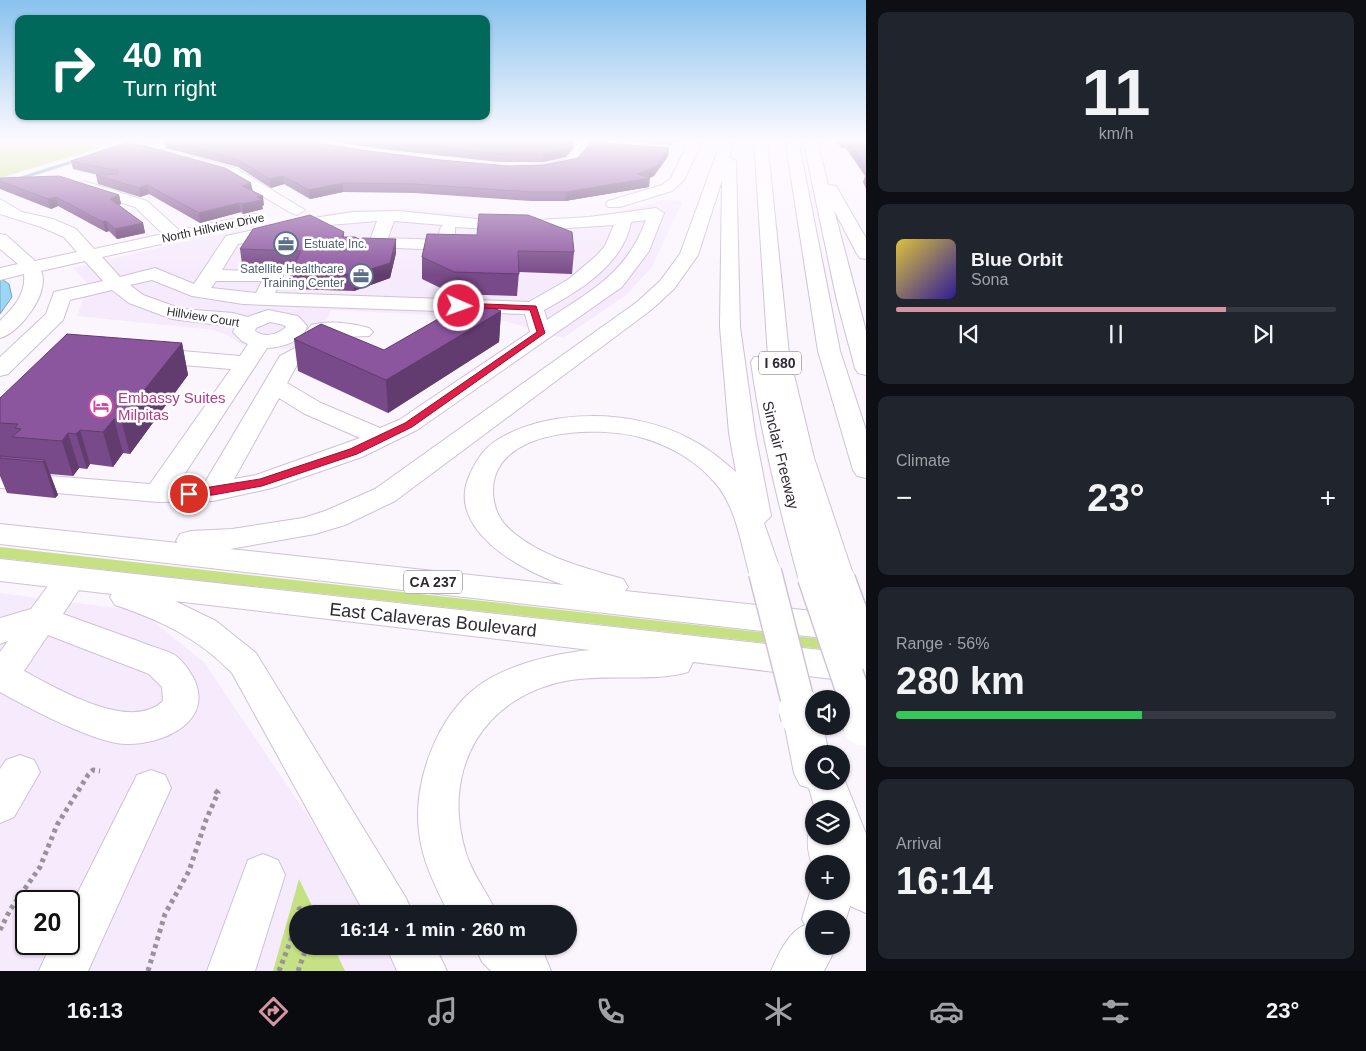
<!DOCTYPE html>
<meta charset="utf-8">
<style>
body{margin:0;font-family:Arial,sans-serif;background:#20242c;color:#f1f3f6;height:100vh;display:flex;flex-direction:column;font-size:19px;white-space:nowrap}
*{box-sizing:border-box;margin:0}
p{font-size:16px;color:#9ea1a6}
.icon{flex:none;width:28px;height:28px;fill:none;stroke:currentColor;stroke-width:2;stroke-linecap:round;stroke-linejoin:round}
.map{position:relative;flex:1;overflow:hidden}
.side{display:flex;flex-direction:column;gap:12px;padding:12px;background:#0d0f14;width:500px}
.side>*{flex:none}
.top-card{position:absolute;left:15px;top:15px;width:475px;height:105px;border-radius:10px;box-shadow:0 1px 4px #0004;background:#00695c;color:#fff;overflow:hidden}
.controls{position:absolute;left:805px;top:690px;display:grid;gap:10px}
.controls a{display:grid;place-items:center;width:45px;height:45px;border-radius:50%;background:#171b24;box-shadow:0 1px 4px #0004;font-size:25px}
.speed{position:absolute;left:15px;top:890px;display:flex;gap:10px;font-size:25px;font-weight:700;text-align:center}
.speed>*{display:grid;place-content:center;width:65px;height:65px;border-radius:50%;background:#171b24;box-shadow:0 1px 4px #0004;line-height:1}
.speed .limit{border:2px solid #111;border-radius:8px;background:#fff;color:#111}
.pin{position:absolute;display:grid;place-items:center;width:42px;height:42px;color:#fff;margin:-21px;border:2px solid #fff;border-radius:50%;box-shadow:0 1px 5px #0007}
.me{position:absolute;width:55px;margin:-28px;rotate:92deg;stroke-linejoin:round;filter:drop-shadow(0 0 4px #0008)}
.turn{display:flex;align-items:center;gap:18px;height:105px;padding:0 25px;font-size:22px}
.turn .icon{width:65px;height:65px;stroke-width:2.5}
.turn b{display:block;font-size:35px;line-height:42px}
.big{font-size:38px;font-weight:600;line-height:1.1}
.side .tile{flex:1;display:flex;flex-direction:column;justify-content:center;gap:8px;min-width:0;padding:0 18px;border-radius:10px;background:#20242c}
.side .dial{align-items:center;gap:0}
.dial b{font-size:65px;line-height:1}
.song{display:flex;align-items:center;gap:15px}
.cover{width:60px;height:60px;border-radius:8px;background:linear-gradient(135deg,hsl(50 70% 55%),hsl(250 70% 35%))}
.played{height:5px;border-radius:2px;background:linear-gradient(90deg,#d594a4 75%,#363941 75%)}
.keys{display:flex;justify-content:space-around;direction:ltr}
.heat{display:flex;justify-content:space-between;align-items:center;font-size:28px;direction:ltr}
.charge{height:8px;border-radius:4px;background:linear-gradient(90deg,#34c759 56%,#363941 0)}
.trip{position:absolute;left:289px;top:905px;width:288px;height:50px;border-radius:25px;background:#171b24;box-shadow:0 1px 4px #0004;font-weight:600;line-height:50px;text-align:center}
.menu{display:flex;height:80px;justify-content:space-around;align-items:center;background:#090b0e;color:#9ea1a6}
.menu .icon{width:35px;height:35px}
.menu .on{color:#d594a4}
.menu b{font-size:22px;color:#f1f3f6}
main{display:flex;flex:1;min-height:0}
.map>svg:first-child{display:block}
</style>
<main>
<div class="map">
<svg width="866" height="971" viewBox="0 0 866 971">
<rect width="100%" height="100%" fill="#fbf5fe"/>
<path fill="#f6ebfd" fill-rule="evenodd" d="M662,200l21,1 -32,67 -26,28 -62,42 -69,-20 -163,-8 -11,25 -26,14h-24l-28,-4 -13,-9 -15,-6 -137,-14 11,-32 -15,-16 110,-26 118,-24 51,-8 57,-1 122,10 48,-2 40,-5z
M0,593l140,18 64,51 170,252h-76v32h97l17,25h-412zM26,901h43v43h-43z"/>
<path fill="#c6e183" d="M0,139h129l-129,39z
M0,547l866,97v10l-866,-96z
M299,879l17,35h-18v32h35l12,25h-72z"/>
<path fill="#9cd6f7" stroke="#7ba2bc" d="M0,278l9,6 3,13 -12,17z"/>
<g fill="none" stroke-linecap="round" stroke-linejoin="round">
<path stroke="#7ba2bc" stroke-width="3" d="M123,146l24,-7
M18,179l60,-19"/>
<g stroke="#cfc1d7" stroke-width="2">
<path id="minor" d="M168,139h20l-2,3 -36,11 -7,-4 2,-3z
M586,139l7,4 -16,22 -34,8 -7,-4 2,-3 29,-7 14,-19z
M690,139h13l-19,41 -12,11 -52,16h-12l-2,-3 2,-3 54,-16 9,-7z
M194,157l43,12 68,41 -8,5 -6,-2 -64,-38 -38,-11 -2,-3 2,-3z
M84,181l63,20 32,29 77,-16 6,2 2,3 -2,3 -160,35 18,20 35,-9 39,16 32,-48 75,-16 52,-8 45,-1 79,8 45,2 67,-4 67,-9 8,5 -15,38 -27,36 -205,143 -55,27 -90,31 -59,13 -55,1 -158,-14v-16l150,12 81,-115 -84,-7 -8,-2 -3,-5 3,-5 8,-2 93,8 8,-12 -6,-3 -9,-9 2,-5 -63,-8 -43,-16 -17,-13 -42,10 -7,20 -55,54 -8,2v-19l46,-43 8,-22 49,-11 -18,-20 -44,10c10,21 -21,62 -41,67v-17c14,-14 26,-27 24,-47l-24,6v-12l18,-4 -18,-15v-15l6,1 29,26 42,-9 -13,-15 -23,-10 -41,-13v-15l22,13 31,7 23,10 18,20 69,-15 -28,-27 -56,-18 -3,-3zM646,220c-20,54 -54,70 -99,100l-3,-10c35,-19 79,-45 87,-88zM377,221l-8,22 3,4 74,3 6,-1 3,-4v-18l67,4 92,-6 -9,21 -9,10 -27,23 -40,23 -254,-9 8,-17 -2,-4 -59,-2 16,-26 80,-18zM394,221l49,4 -3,4 -2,11 -50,-2zM152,280l40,16 51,8 282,10 5,18 -131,88 -19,8 -59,-25 -34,-20 10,-18 36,-18 10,-10 26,-1 4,-4 -4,-4c-17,-5 -41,-8 -58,-3l-3,4 3,4 9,2 -40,21 -76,128h-26l89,-136c15,-1 36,-6 40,-22l-9,-10 -30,-6 -21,7 -14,-4 -51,-4 -39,-14 -13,-10zM216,281h46l-6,12 -45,-5zM270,322l14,3 2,2c-9,8 -21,11 -31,4l1,-3zM279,398l24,15 57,25 -104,37 -22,4z
M70,568l11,3 5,8 -23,35c25,9 50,18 75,27 11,5 25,8 35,13 9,5 15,15 20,23 23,44 -30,68 -67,67 -32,-1 -97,-36 -126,-52v-40l8,-11 -8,3v-26l31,-9 28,-38zM48,635l101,39 13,13 1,14c-32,32 -107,-13 -139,-30z
M20,755l14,5 6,12 -26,45 -14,6v-54l6,-9z
M151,770l14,5 6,13 -83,183h-49l12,-27h18v-34l68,-135z
M263,854l15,6 7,15 -30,96h-48l41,-111z"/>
</g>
<g stroke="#cfc1d7" stroke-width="2">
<path id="highway" d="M722,139h13l-6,18 7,4 4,166 15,106 16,83 -7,7 17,49 -5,8 -11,3 -11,-3 -5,-8c-8,-28 -13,-65 -33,-88 -18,-22 -45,-38 -73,-46 -43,-13 -152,-11 -150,55 1,18 8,30 22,41 32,25 71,34 108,45l5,8 -3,4 225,24 12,4 4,8 -4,10 -12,4 -850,-97v-20l178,19 -2,-2 4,-7 11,-3 41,-2 71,-11 22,-7 50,-22 262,-187 23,-21 20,-27zM722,180l-2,147 9,106 7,39c-15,-13 -28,-24 -46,-33 -55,-30 -143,-32 -196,3 -10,7 -18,19 -23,30 -29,56 50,99 93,113l-334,-36 85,-15 30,-9 50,-24 256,-191 23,-21 24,-34z
M754,139h13l22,215 25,104 41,122 -5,8 -11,3 -11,-3 -2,-4 -12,4 -11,-3 -5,-8c-19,-71 -37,-142 -47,-215l3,-5h14z
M785,139h13l42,212 26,79v48l-9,-2 -4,-6 -35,-119z
M811,140l7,4 10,41 8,1 30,52v21l-6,-1 -3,-4 -23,-44 32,121v44l-8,-2 -3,-5 -18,-67 -33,-157z
M0,559l866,96v28l-173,-21 -5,10c-32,10 -81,2 -117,8 -87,14 -131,89 -105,173 6,21 22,40 31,61h-48c-13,-26 -27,-53 -30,-82 -6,-51 18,-115 59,-146 28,-21 78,-33 112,-36l-415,-49 41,20 40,32 150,245 7,16h-48l-133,-241c-34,-35 -72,-53 -117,-68l-5,-8 2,-3 -112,-13z
M802,702l12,4v20h9l6,28h-15v27h27v-10l25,63v79l-16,-7 -9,29v-16h-27v27h23l-13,25h-53c7,-16 17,-39 34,-46l-3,-6 12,-40v12h27v-27h-27v6c-7,-17 -9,-32 -2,-48l2,14h27v-27h-26l-6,-21 -9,-3 -6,-12 -11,-56 6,-11z
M386,946h49l12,25h-50z
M475,946h59l10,8 7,17h-60l-9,-9z"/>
</g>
<path stroke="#98929b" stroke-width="5" stroke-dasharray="4 4" stroke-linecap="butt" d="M0,930l10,-20 30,-43 17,-42 31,-50 5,-5 7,1
M148,971l17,-57 24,-43 17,-51 12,-27 -5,-4
M279,971l13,-34 7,-28 5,-1 8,6
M298,971l9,-25"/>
<use href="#minor" fill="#fff" fill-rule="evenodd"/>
<use href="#highway" fill="#fff" fill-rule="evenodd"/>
<g stroke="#cfc1d7" stroke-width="35" stroke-linecap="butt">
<path id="highway-bridge-far1" d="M765,572l35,138
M814,577l45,133
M839,580l27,73"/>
</g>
<g stroke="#cfc1d7" stroke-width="44" stroke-linecap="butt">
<path id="highway-bridge" d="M800,709l2,8
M859,709l5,16"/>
</g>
<use href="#highway-bridge-far1" stroke="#fff" stroke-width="32"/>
<use href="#highway-bridge" stroke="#fff" stroke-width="42"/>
</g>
<path fill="#784a89" d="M165,139l196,11 79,10 69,6 35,-1 125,-17 -1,8 -14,20 -5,2v9l-84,14h-34l-116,-8 -72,-1 -33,7 -26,-15 -13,4 -33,-21 -72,-19z
M315,139h250l9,1 -1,8 -7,9 -23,5h-44l-109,-12z
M605,139h76l-2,4h-7l-1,2z
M835,139h31v50l-3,-7 2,-6 -19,-28h-5z
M71,161l181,30 12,14 -2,1 1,3 -20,5 -2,-2 -41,11 -51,-29 -9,3 -42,-13 -2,-9h2l-25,-6z
M0,178l119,17 2,9 -2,1 24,18 2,10 -28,6 -8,-8 -3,1 -48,-26 -7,3 -51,-20z
M344,232v5l17,3 35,-1v14l-6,25 -36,13 -63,-2 -1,-16 4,-8 -52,-1 -2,-15z
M427,234l147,18 -2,22 -53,-2 -2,24 -64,-2 -31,-15v-22z
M501,311l-2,31 -111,71 -90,-42 -4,-32 90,11z
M182,343l6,32 -58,79 -7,-1 -10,14 -23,-3 -3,5 -8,-1 -6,8 -23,-2 8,21 -3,3 -48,-5 -7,-17v-78z"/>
<path fill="#623c6f" d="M574,140l-1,8 -7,9 -23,5v-8z
M669,148l-1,8 -14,20 -7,3 3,-1 -1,9 -84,14 1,-9 71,-18z
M283,176l1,8 -13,4 -1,-9z
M251,183l2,9 -11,-6z
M343,183v9l-33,7 -1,-9z
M147,185l2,9 -9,3 -1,-9z
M119,195l2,9 -9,4 -2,-9z
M263,196l1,9 -2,1 1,3 -20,5 -1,-10 15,-7z
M56,197l2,9 -7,3 -3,-10z
M239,203l2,9 -41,11 -1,-10z
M106,221l3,10 -3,1 -3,-10z
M143,223l2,10 -28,6 -2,-10z
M396,239v14l-6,25 -36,13 -1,-16z
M501,311l-2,31 -111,71 -2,-33z
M182,343l6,32 -58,79 -9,-35z
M114,419l9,34 -10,14 -10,-35z
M80,430l10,34 -3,5 -11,-35z
M68,433l11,35 -6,8 -11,-35z
M45,460l13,35 -3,3 -12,-36z"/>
<path fill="#8c569f" stroke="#623c6f" d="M165,139h130l66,11 79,10 69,6 35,-1 34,-7 13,-16 78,6 -13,19 -19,7 13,4 -84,14h-34l-117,-8 -72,-1 -34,7 -26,-14 -13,3 -34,-20z
M369,139h196l9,1 -7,9 -24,5h-43l-110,-12z
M842,139h24v28l-18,-26h-5z
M125,143l20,3 80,22 26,15 -9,3 21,10 -6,1 5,3 -20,4 -3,-1 -40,10 -52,-28 -8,3 -43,-13 22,-1 1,-3 -48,-10z
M59,176l60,19 -9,4 33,24 -28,6 -9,-8 -3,1 -47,-25 -8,2 -48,-18v-3z
M479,214l49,1 44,17 2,20 -56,-1 1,23 -65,-2 -32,-15 5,-23 50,1z
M310,215l34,17 -2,5h13l6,3 1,-2 34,1 -6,24 -37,12 -63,-2 11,-22 -61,-2 13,-20z
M471,300l30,11 -115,69 -92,-41 27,-15 63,26z
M67,334l115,9 -61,76h-7l-11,13 -23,-2 -4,4 -8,-1 -6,8 -50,-4 9,-8 -6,-1 3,-4 -18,-1v-25z
M0,456l45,4 -2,2 -43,-4z"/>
<linearGradient id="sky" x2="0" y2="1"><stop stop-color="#89c2ee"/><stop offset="0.51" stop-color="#fdfaff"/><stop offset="1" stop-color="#fdfaff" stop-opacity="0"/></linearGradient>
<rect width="866" height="275" fill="url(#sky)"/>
<path fill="#e11d48" stroke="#92132f" d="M459,303l77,3 9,27 -133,94 -55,27 -95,32 -49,9 -28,1v-5l75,-12 90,-30 55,-26 132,-91 -7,-22 -74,-3 -1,-1z"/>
<defs>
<g id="office-ring" transform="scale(1.25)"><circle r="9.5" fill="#fff" stroke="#5c6f8a" stroke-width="1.5"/><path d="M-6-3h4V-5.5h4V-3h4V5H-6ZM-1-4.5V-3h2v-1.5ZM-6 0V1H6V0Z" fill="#5c6f8a"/></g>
<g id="hotel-ring" transform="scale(1.25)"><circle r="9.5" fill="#fff" stroke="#d1479c" stroke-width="1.5"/><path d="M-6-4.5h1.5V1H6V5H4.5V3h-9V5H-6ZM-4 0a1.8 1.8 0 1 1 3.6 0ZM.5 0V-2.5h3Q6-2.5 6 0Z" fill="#d1479c"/></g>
</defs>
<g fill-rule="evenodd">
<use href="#office-ring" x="286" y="244"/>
<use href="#office-ring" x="361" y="276"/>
<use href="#hotel-ring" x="101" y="406"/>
</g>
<g text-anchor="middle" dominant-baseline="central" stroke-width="5" stroke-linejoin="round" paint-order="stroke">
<g font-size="12" fill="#2f2932" stroke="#fff">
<text transform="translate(213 228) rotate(-12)">North Hillview Drive</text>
<text transform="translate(203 317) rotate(9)">Hillview Court</text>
</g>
<g font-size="12" fill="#4e5e75" stroke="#fff" text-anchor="start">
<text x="304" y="244">Estuate Inc.</text>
<text x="344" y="269" text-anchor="end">Satellite Healthcare<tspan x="344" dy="14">Training Center</tspan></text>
</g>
<g fill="#fff" stroke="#6d6970" stroke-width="1">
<rect x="759" y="351.5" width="42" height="23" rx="4"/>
<rect x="404" y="570.5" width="58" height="23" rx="4"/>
</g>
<g font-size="14" font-weight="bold" fill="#2f2932">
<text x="780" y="363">I 680</text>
<text x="433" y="582">CA 237</text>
</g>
<g font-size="15" fill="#b23c85" stroke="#fff" text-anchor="start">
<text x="118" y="397">Embassy Suites<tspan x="118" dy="17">Milpitas</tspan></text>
</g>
<g font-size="15" fill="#2f2932" stroke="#fff">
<text transform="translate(781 455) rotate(76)">Sinclair Freeway</text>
</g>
<g font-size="18" fill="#2f2932" stroke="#fff">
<text transform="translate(433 620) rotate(6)">East Calaveras Boulevard</text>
</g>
</g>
</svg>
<div class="controls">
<a><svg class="icon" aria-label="sound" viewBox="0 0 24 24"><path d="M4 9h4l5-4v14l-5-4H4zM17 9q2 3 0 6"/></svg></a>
<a><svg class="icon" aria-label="search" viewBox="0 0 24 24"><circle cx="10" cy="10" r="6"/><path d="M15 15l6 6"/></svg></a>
<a><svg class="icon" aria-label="layers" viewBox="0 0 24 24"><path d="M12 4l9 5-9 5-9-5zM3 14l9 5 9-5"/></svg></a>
<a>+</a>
<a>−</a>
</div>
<div class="speed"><div class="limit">20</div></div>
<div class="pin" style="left:189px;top:494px;background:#d93025"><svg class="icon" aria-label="arrive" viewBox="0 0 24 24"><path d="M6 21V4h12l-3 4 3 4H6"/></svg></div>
<svg class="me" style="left:459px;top:306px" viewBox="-20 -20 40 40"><circle r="17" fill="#e11d48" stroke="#fff" stroke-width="3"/><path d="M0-11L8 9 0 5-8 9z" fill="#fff"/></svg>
<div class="trip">16:14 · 1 min · 260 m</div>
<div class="top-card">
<div class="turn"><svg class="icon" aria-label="right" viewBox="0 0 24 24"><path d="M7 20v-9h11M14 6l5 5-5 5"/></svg><div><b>40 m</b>Turn right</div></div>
</div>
</div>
<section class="side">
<div class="tile dial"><b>11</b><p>km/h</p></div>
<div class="tile">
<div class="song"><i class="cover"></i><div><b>Blue Orbit</b><p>Sona</p></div></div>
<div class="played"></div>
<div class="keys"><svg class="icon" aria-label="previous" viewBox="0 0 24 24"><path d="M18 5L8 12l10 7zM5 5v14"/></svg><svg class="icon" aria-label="pause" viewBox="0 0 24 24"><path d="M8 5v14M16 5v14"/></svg><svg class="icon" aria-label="next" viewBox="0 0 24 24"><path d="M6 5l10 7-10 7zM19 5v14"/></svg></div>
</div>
<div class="tile"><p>Climate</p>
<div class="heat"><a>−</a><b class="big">23°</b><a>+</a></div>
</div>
<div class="tile"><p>Range · 56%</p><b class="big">280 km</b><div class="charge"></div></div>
<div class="tile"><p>Arrival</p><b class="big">16:14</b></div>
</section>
</main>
<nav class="menu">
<b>16:13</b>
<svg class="icon on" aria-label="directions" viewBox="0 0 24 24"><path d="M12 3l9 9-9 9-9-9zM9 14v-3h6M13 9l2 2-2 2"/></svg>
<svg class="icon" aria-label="music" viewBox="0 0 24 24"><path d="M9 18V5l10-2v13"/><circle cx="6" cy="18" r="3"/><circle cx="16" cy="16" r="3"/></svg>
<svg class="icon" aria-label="phone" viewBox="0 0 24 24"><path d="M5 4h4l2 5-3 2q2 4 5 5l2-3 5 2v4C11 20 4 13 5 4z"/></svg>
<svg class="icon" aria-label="climate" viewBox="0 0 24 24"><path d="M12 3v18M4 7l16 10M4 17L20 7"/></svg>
<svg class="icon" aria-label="car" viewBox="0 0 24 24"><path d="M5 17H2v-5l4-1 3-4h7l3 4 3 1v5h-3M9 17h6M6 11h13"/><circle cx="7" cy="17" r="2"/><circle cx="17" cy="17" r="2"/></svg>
<svg class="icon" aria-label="filters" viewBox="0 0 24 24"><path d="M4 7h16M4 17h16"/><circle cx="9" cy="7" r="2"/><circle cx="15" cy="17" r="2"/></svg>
<b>23°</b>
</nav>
